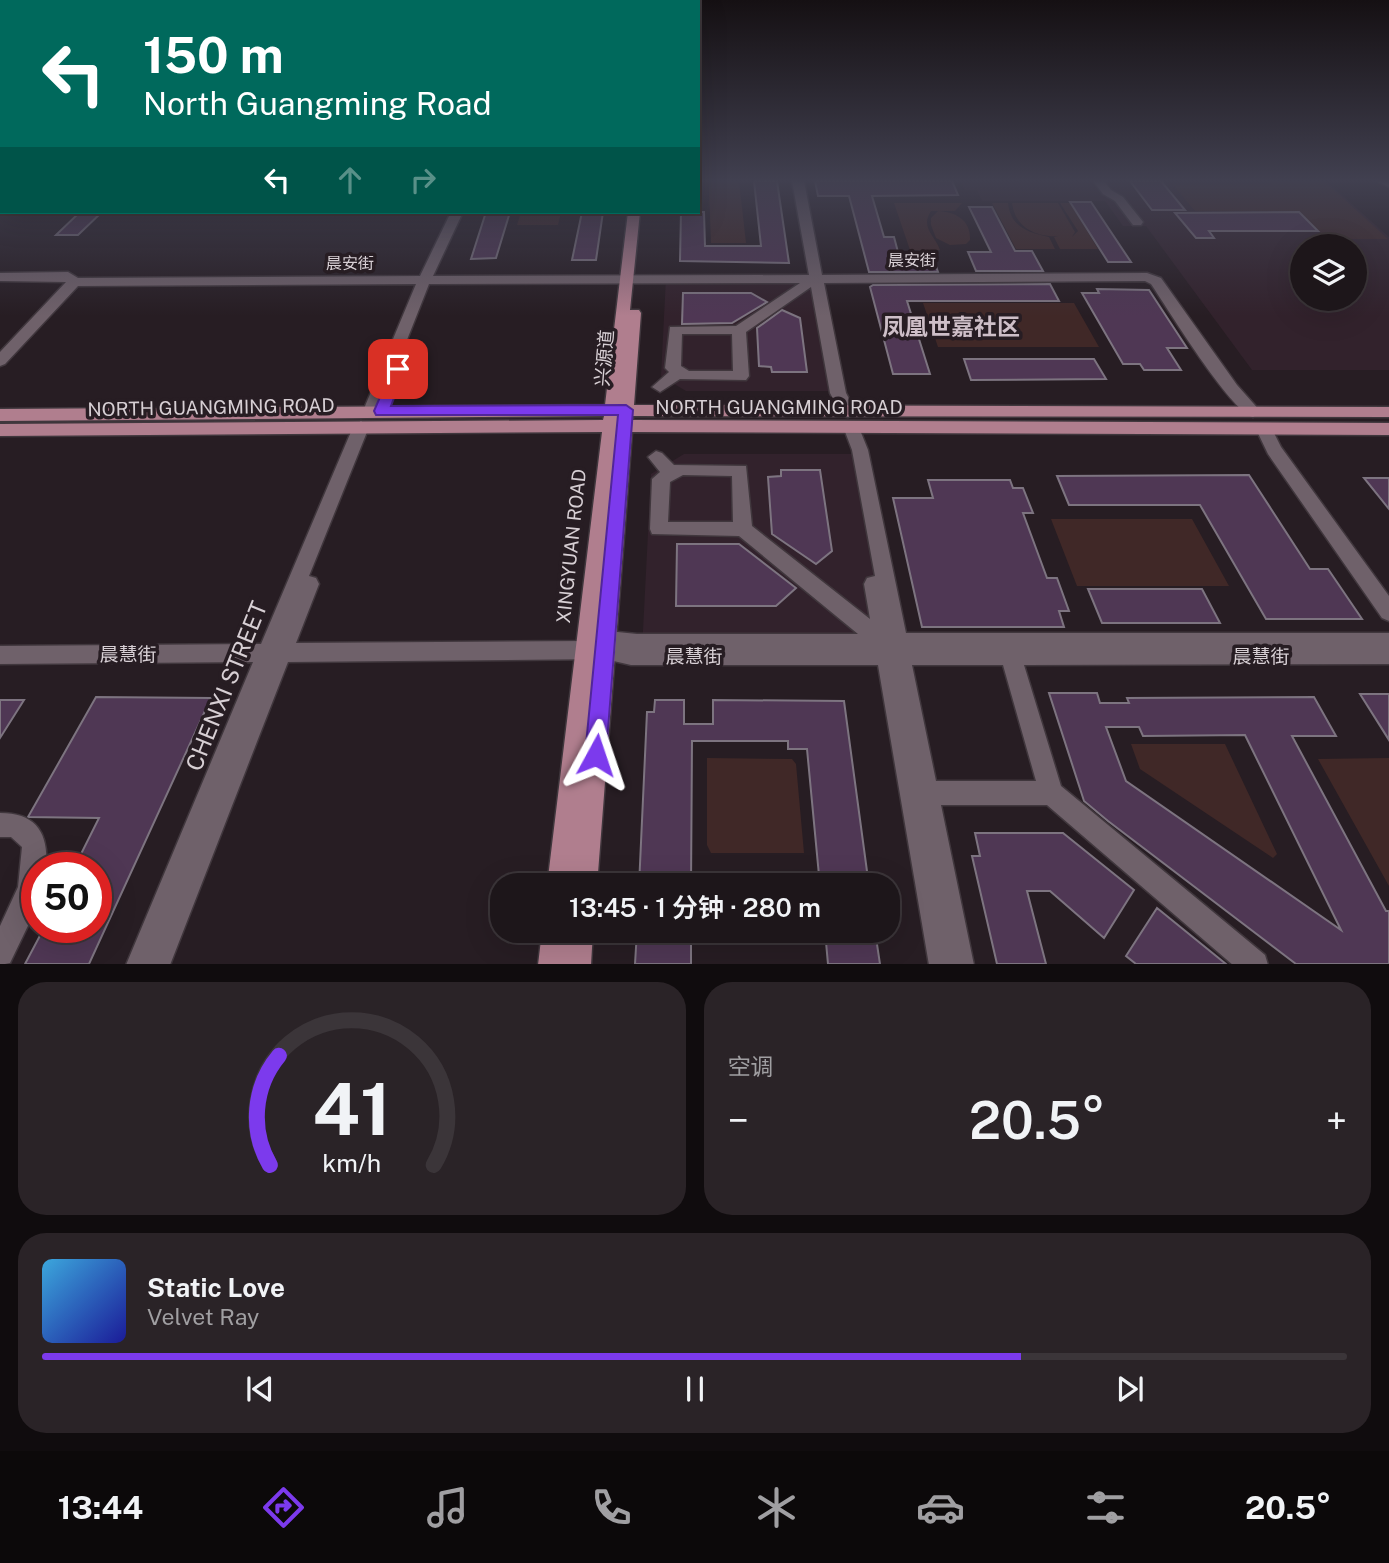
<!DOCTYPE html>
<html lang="zh">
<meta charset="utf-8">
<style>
body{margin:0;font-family:"Public Sans","Noto Sans SC",sans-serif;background:#2a2327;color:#f1f3f6;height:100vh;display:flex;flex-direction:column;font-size:26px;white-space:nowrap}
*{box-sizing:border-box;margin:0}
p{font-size:23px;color:#a09fa2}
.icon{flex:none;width:38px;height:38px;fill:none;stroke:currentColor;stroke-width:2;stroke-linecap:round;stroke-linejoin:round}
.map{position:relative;height:964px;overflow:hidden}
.sheet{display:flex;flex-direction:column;gap:18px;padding:18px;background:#100c0e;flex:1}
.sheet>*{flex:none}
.banner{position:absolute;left:0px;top:0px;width:700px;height:214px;box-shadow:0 7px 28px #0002,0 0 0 2px #3b3539;background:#00695c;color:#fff;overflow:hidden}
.buttons{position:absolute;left:1290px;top:234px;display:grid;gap:14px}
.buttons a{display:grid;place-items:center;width:77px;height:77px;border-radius:50%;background:#1d161a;box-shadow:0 7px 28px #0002,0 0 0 2px #3b3539;font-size:35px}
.speed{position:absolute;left:21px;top:852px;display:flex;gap:14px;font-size:35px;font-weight:700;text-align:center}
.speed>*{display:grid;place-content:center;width:91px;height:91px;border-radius:50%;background:#1d161a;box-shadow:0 7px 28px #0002,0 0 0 2px #3b3539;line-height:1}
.speed .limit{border:10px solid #d22;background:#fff;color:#111}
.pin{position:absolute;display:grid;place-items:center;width:60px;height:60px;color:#fff;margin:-30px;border-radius:14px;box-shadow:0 4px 10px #0006}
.me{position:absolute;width:77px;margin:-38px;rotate:5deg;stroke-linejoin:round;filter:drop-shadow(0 0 5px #0008)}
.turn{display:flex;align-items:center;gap:24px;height:147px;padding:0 28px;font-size:32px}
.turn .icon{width:91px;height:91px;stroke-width:2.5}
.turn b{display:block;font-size:49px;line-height:60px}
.lanes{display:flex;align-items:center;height:66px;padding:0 28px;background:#0003;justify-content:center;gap:35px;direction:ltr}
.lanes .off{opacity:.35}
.big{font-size:52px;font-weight:600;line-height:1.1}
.sheet .card{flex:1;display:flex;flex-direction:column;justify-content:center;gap:10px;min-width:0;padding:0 24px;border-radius:28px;background:#2a2327}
.sheet .dial{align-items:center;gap:0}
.dial svg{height:182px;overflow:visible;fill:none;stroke:#3b3539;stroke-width:7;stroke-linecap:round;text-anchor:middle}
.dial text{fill:#f1f3f6;stroke:none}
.song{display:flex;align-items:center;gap:21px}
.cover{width:84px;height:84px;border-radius:10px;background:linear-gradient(135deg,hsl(200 70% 55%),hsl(240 70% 35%))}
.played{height:7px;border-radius:4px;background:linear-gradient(90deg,#7c3aed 75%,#3b3539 75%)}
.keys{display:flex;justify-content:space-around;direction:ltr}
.heat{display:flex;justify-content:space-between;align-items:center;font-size:38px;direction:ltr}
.sheet .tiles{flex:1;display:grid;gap:18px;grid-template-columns:1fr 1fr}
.card:last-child{grid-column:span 2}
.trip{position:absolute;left:490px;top:873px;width:410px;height:70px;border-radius:28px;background:#1d161a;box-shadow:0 7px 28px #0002,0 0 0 2px #3b3539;font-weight:600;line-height:70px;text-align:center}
.tabs{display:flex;height:112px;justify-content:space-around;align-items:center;background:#0c090a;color:#a09fa2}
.tabs .icon{width:49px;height:49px}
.tabs .selected{color:#7c3aed}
.tabs b{font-size:32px;color:#f1f3f6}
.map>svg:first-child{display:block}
</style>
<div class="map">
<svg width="1389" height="965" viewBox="0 0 1389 965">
<rect width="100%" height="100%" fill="#271d23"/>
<path fill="#32222c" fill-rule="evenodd" d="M960,181h366l63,56v133h-137l-106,-144h-23l-18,-25h-123l-5,-11h-12zM1302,247h52v52h-52z
M820,276l23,115h-157l-25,-15 5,-99z
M684,454h173l35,196h-250l9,-176z"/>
<path fill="#402827" d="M711,181h28l7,62h-35l-2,-56z
M1268,181h56l64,58h-61l-29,-28h-103l-22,-26 97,-1z
M894,203h68l-7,8h-24c-11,17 4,24 9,39h-30z
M992,203h16c3,24 19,29 41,34l6,12h-39z
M1012,203h46l17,29 -3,5 6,-6 -18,-28h10l28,46h-38l-6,-12 17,-1c-27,3 -55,-3 -59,-33z
M938,211c18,1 33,9 32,29l-4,4 -16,1 -14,-7 -5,-13v-7z
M521,212h40l-3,13h-41z
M923,303h151l25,44h-161z
M1051,519h141l37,67h-152z
M1131,744h94l52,110 -4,4 -133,-89z
M707,758l85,1 4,5 8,89h-93l-4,-8z
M1389,758v128l-71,-127z"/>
<path fill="#4f3754" stroke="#7d7480" stroke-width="2" fill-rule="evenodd" d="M754,181h23l12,82 -109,-2 1,-49h23l1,34h56z
M815,181h137l6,14 -86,1 12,41h10l4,15h33l7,20h-69l-20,-76h-31z
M1130,181h31l24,29h-33z
M1070,202h21l40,60h-23z
M969,207h23l23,44h17l11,20h-67l-8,-19h23z
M80,212h22l-24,23h-22z
M486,212h24l-14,46 -25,1z
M582,212h21l-7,48h-24z
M1299,212l19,19h-109l5,7h-18l-21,-25z
M1050,284l9,17h-152l23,73h-37l-23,-87 3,-2z
M1097,289l52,1 38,58h-20l14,22h-37l-4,-6h-17l-41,-71h17z
M683,293h68l16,9 -35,21 -50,1z
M782,310l18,8 7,54h-35l-1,-5 -12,-1 -2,-38z
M964,359h130l12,20 -135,1z
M781,470h39l12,81 -16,13 -44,-30 -4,-57 13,-1z
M1249,475l61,94h18l34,50h-96l-66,-114h-131l-12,-29z
M1364,478h25v31z
M928,480h82l3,8h10l10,25h-10l24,65h10l12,33h-10l5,16h-142l-29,-129h40z
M677,544h62l57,44 -20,18h-100z
M1088,589h114l18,34h-118z
M1049,693h48l3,10h29l-2,-5 187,-1 22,39h-44l94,175h3v53h-93l-188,-143 -24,-20zM1106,727h33l4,9 102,-1 96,195 -215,-149z
M1360,694h29v46z
M96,697l115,1 -122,266h-64l19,-36h52v-60h-22l25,-50 -71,-1z
M0,700h24l-24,38z
M655,700h29v24h29v-24l131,1 25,185h-49l-13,-137h-19v-8h-96l-1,145h-52l8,-174h7z
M975,833h88l71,57 -30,48 -54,-47h-23l19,73h-49l-25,-108h8z
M1157,908l69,56h-90l-10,-8z
M637,931h54v33h-56z
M825,931h50l5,33h-52z"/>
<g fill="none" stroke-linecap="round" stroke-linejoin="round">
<g stroke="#40373d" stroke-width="3">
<path id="minor" d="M792,181h12l18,94 325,-2 14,5 76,107 24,27 -8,5c-23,-6 -85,-108 -102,-133l-6,-3 -321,2 22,110 10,19 -8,5 -6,-1 -12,-23 -19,-106 -65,45 3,44 -3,4 -66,-1 -20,13 -8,-5 17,-15 -4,-4 5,-41 66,-1 64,-43 -371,1 -50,127 -8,5 -8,-5 53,-127 -338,2 -73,78 -5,2v-14l66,-70 -66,-1v-8l68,-1 10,6 342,-2 31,-64h12l-30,64 376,-1zM682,334h50l1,37h-44l-8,-5z
M1093,181h11l7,9 12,7 20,25 -2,3h-8l-18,-24 -12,-7z
M1376,181h13v6z
M361,421l8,6 -60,149 7,2 3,6 -23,59 293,-2 2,-8 7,-3 39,4h221l-119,-98 -87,-2 -2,-5 2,-50 8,-7 -12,-15 8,-6 6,2 12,12 72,1 6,60 118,93 -6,-35 3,-6 8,-2 -23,-126 -8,-21 8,-6 6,2 10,25 38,183h483v31l-365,1 37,121 204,169 3,10h-35l-186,-160h-106l33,160h-45l-51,-300h-247l-26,-6 -317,3 -118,303h-44l127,-303 -253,2v-18l261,-2 92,-217zM683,475l49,1 1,46h-65l2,-40zM912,665h91l33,116h-100z
M1264,423l6,2 11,22 108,149v25l-7,-3 -114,-164 -12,-25z
M0,813c37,0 49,21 46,55h-9v39l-27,56 -10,2v-39l18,-39 4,-40 -11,-10h-11z"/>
</g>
<g stroke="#40373d" stroke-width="3">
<path id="major" d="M628,212h12l-10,98h9l2,3 -7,92 755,2v10l-756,-1v4l756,3v12l-757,-3 -35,454h-50l55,-454 -602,4v-12l603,-4 1,-4 -604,5v-12l605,-4z
M542,931h51l-2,34h-53z"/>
</g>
<use href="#minor" fill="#6f616a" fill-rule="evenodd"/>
<use href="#major" fill="#b07e8e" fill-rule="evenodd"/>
</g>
<linearGradient id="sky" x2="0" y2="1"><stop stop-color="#151013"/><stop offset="0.57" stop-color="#414050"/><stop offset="1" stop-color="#414050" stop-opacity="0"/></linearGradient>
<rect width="1389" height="316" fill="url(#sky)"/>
<path fill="#7c3aed" stroke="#51269a" stroke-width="2" d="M398,364l7,5 -14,37 235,-1 7,5 -27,345 -3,7 -7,3 -8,-3 -3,-7 33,-340h-242l-2,-4 18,-42z"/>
<g text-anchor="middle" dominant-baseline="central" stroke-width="7" stroke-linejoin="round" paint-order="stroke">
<g font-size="16" fill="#d7cfd4" stroke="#271d23">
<text x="912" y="260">晨安街</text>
<text x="350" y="263">晨安街</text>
</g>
<g font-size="19" fill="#d7cfd4" stroke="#271d23">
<text transform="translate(604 358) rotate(-85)">兴源道</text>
<text transform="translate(211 407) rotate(-1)">NORTH GUANGMING ROAD</text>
<text x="779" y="407">NORTH GUANGMING ROAD</text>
<text transform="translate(571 546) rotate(-84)">XINGYUAN ROAD</text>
<text x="128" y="654">晨慧街</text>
<text x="694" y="656">晨慧街</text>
<text x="1261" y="656">晨慧街</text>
</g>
<g font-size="23" font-weight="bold" fill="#cebfc8" stroke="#271d23">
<text x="951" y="326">凤凰世嘉社区</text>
</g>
<g font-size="23" fill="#d7cfd4" stroke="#271d23">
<text transform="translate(226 686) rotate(-68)">CHENXI STREET</text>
</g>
</g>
</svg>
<div class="buttons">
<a><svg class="icon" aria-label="layers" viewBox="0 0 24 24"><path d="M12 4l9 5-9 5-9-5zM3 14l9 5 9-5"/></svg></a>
</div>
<div class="speed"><div class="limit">50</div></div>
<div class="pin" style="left:398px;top:369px;background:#d93025"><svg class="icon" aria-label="arrive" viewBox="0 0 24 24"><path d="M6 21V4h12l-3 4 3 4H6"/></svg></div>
<svg class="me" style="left:596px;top:755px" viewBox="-20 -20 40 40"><path d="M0-17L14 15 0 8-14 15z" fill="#7c3aed" stroke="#fff" stroke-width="4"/></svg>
<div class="trip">13:45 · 1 分钟 · 280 m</div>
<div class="banner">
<div class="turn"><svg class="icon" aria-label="left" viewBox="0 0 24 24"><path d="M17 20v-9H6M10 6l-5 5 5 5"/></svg><div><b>150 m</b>North Guangming Road</div></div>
<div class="lanes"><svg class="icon" aria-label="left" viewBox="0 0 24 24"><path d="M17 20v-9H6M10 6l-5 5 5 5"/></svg><svg class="icon off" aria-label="ahead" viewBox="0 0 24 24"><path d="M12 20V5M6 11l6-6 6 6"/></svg><svg class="icon off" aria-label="right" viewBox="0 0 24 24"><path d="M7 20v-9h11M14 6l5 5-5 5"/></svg></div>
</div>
</div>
<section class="sheet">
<div class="tiles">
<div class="card dial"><svg viewBox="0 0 100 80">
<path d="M14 69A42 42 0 1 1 86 69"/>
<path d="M14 69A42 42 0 0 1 18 21" stroke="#7c3aed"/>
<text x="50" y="56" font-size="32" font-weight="700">41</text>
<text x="50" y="72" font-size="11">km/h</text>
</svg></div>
<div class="card"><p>空调</p>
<div class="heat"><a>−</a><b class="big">20.5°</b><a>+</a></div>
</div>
<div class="card">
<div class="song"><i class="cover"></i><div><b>Static Love</b><p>Velvet Ray</p></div></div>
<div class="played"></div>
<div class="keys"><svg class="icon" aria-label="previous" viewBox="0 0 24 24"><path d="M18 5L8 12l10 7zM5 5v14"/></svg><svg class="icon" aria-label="pause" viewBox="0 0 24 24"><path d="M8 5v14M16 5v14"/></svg><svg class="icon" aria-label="next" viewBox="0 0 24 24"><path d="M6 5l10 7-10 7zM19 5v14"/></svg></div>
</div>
</div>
</section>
<nav class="tabs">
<b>13:44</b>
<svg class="icon selected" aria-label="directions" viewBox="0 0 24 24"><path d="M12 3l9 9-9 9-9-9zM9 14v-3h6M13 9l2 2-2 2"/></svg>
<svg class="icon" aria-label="music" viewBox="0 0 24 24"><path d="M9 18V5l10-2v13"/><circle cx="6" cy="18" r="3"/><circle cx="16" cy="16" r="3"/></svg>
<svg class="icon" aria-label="phone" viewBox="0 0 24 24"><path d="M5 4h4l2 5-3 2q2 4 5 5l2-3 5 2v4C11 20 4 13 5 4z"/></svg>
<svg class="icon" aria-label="climate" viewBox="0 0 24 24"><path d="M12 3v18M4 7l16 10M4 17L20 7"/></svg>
<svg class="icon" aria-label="car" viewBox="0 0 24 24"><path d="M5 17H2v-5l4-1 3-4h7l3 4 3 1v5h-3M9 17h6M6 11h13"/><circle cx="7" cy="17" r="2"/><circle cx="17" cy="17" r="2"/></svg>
<svg class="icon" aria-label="filters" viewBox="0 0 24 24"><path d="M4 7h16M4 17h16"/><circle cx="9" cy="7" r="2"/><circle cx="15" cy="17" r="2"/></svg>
<b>20.5°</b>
</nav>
